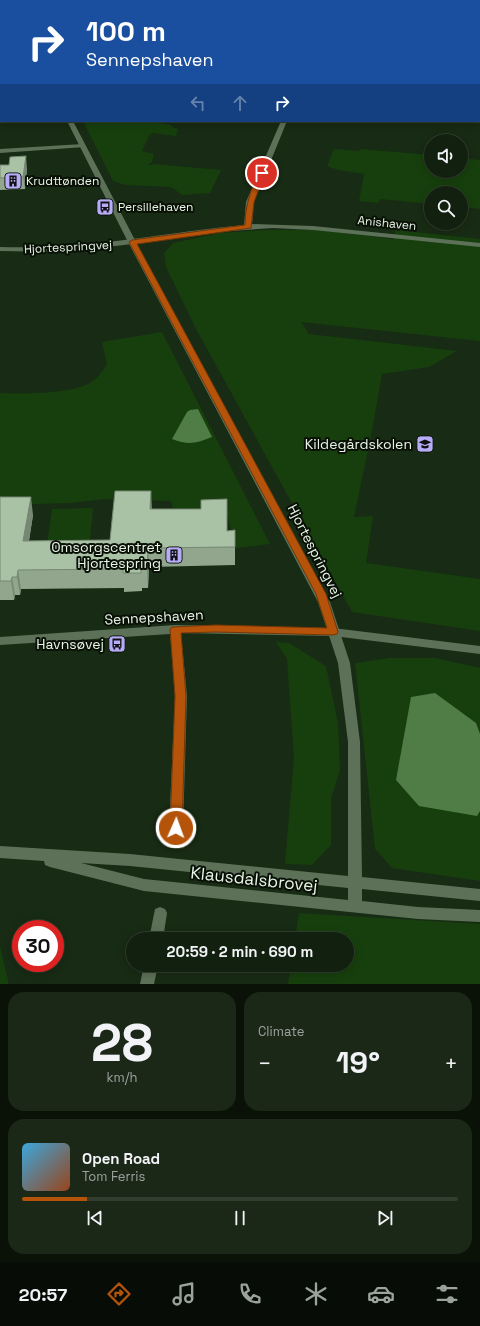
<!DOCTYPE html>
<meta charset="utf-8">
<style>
body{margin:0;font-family:"Space Grotesk",sans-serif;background:#1b2818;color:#f1f3f6;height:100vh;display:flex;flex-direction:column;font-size:15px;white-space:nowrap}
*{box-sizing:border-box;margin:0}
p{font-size:13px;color:#9ca39e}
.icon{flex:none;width:22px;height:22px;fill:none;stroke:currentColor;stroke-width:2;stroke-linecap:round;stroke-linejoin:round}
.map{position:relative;height:984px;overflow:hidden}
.panel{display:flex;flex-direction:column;gap:8px;padding:8px;background:#0a1208;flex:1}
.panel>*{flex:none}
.banner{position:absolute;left:0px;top:0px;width:480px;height:122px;box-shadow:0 2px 10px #0003,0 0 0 1px #313e2f;background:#1a4fa0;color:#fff;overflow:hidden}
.tools{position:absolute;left:424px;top:134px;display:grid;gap:8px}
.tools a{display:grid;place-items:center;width:44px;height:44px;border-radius:50%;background:#12200f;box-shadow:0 2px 10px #0003,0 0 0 1px #313e2f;font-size:20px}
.speed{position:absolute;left:12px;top:920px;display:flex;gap:8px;font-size:20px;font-weight:700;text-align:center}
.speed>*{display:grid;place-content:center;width:52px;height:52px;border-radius:50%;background:#12200f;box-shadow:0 2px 10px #0003,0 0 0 1px #313e2f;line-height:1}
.speed .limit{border:6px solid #d22;background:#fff;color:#111}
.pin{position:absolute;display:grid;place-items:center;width:34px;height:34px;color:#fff;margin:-17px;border:2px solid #fff;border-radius:50%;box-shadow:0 1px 4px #0007}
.me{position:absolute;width:44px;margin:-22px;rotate:2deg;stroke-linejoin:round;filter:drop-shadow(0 0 3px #0008)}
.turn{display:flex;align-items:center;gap:14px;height:84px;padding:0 20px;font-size:18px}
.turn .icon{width:52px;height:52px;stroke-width:2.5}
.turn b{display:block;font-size:28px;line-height:34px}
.lanes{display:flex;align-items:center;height:38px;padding:0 20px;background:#0003;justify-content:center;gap:20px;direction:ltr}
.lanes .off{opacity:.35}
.big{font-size:30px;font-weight:600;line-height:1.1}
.panel .widget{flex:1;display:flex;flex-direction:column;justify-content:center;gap:6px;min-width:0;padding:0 14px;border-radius:16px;background:#1b2818}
.panel .dial{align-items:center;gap:0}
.dial b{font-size:52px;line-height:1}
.song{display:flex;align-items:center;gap:12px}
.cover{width:48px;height:48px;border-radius:6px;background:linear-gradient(135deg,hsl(200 70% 55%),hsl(20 70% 35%))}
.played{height:4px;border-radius:2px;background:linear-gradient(90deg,#b45309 15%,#313e2f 15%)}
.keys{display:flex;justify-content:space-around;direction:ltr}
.heat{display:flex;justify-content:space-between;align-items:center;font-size:22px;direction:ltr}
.panel .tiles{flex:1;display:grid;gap:8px;grid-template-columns:1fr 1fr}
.widget:last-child{grid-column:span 2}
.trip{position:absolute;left:126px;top:932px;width:228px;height:40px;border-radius:20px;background:#12200f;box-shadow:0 2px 10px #0003,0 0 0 1px #313e2f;font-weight:600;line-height:40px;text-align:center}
.dock{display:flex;height:64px;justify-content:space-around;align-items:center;background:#070d06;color:#9ca39e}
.dock .icon{width:28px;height:28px}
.dock .selected{color:#b45309}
.dock b{font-size:18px;color:#f1f3f6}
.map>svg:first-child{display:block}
</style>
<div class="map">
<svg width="480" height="984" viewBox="0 0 480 984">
<rect width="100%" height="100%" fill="#182b14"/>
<path fill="#173f0d" d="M83,121h76v2l12,2 1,2 6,2 -2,7 -24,-3 -3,3 -7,15 12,3 -2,8 -5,4 7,-2 67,6 -11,23 -28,2 -11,-8 -46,-2 -12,-4z
M334,149l25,2 1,-2 71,6v16h30v-13l19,2v49l-19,-2v-14h-30v11l-51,-5 -1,4 -20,-2 5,-27 -26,-4 -11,-4z
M265,230h52l77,9 1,-9 85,9v102l-179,-19 8,12 148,17 -28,16 -47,7 -11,62 -17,81 19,-1 -7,47 114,16v52l-128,-19 -156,-283 -30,-62 -2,-14 9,-10 47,-10z
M162,332l108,212 -34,4 -10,-37 -53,-3 -2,-7 -65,-2 -36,4 -70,2v-112c22,1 69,1 88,-9 9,-4 14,-12 19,-20l-5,-22z
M93,508l-4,42 -43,1 6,-42z
M276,642l13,1 37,23 12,57 2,47 -9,29v46l-19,20 -27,-1 9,-106 -7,-99z
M390,658h45l45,10v213l-88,-13 -17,-19 -20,-186z
M299,913l181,11v60h-192l3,-19h56v-26h-52z
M0,947l8,33v4h-8z"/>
<path fill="#4f7d45" d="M198,409l14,28c-17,7 -24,8 -40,2l15,-27 3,-2z
M435,693l41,30 4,11v77l-3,5 -58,-10 -23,-26 15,-83z"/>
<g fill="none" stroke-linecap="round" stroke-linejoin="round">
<path fill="#5d7158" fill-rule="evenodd" d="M71,0h13l-14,1z
M104,0h6v1h-6z
M335,0h19l1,1h-19z
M453,0h6v1h-6z
M0,7h1v4h-1z
M479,10h1v4h-1z
M479,102h1v4h-1z
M281,121h6l-33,81 -2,22 61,2 167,17v4l-167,-17 -40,-2 -57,4 -92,13 -62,7 -62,-1v-4c84,3 162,-14 244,-22l2,-23z
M83,144l3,2 -1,1 -85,6v-4z
M175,625l158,3 147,18v8l-147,-18 -152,-3 6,63 -4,132 -2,4 -5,2 -5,-2 -2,-4 6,-132 -5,-62 -170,11v-8z
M160,907l5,2 2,4 -4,26h-14l6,-30z
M144,965h14l-4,19h-14z"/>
<path fill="#5d7158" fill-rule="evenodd" d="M5,0h6l1,1h-6z
M67,121h6l63,121 194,360 20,61 10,79 2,135 118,12v12l-118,-12v12l56,6 62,3v12l-62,-3 -274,-28 -94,-24 -5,-2 -1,-4 -44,-3v-12l130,8 218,22v-134l-10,-79 -20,-61 -190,-360zM81,863l49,3 218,22v12l-204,-21z"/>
</g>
<path fill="#91a68d" d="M0,165l27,4 -2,20 -25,1z
M0,497l33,18 -4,26 81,-1 42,-31 75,22 8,-1v35l-86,2 -1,21h-6v3l-18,1v-4l-103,1 -1,6h-5l-1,5h-14z"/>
<path fill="#768773" d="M26,156l1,13 -2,20 -2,-12z
M151,491l1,18 -1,19 -1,-19z
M31,497l2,18 -7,44 -3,-18z
M148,548l1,19 -1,21 -1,-19z
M18,570l3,19 -1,6 -3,-18z
M12,577l3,18 -1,5 -3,-19z"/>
<path fill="#a9c1a4" stroke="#768773" d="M26,156l-3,21 -23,1v-13h9l1,-8z
M115,491h36l-1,18h51v-9l26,-1v32l8,-1v17l-87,1 -1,21h-6v4h-18v-4l-105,1 -1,7h-5l-1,4h-11v-84h31l-8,44 87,-1z"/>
<path fill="#b45309" stroke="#753606" d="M260,171l5,2 -11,29 -3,26 -114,16 189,350 12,38 -1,2 -4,1 -117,-3 -35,1 5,63 -4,132 -2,4 -4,2 -4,-2 -2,-4 5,-132 -5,-67 2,-2 44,-2 111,3 -11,-34 -187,-352 3,-2 113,-15c0,-19 6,-37 15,-54z"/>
<defs>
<g id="building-square" transform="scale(0.9)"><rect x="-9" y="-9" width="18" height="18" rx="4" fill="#b6acf8" stroke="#091107"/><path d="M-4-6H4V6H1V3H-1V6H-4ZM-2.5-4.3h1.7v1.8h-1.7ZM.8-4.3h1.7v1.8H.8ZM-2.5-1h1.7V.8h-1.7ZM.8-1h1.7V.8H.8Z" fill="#111"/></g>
<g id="bus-square" transform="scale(0.9)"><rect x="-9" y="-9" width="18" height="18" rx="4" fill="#b6acf8" stroke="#091107"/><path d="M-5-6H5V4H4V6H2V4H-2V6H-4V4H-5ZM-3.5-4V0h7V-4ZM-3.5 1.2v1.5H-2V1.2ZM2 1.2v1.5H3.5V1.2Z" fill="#111"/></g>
<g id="school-square" transform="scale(0.9)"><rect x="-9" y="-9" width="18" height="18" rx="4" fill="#b6acf8" stroke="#091107"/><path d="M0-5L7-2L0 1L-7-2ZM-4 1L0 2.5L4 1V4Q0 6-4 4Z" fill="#111"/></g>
</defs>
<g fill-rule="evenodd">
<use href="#building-square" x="13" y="181"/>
<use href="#bus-square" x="105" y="207"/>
<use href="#school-square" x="425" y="444"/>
<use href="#building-square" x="174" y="555"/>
<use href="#bus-square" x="117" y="644"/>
</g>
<g text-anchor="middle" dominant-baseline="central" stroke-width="4" stroke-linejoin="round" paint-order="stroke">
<g font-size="12" fill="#e9f6e7" stroke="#091107" text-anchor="start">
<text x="26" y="181">Krudttønden</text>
<text x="118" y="207">Persillehaven</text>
</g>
<g font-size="12" fill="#e9f6e7" stroke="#091107">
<text transform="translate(387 223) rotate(6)">Anishaven</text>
<text transform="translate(68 247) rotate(-3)">Hjortespringvej</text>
</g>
<g font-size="14" fill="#e9f6e7" stroke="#091107" text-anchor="end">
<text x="412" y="444">Kildegårdskolen</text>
<text x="161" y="547">Omsorgscentret<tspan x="161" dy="16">Hjortespring</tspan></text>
<text x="104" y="644">Havnsøvej</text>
</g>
<g font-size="14" fill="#e9f6e7" stroke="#091107">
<text transform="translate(315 551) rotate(63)">Hjortespringvej</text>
<text transform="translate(154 617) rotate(-3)">Sennepshaven</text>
</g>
<g font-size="17" fill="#e9f6e7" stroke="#091107">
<text transform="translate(254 879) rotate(6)">Klausdalsbrovej</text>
</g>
</g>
</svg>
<div class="tools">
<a><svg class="icon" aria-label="sound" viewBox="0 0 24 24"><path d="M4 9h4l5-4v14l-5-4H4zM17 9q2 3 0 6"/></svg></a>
<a><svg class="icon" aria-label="search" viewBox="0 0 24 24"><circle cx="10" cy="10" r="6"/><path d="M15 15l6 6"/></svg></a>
</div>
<div class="speed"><div class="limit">30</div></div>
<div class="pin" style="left:262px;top:173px;background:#d93025"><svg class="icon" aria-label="arrive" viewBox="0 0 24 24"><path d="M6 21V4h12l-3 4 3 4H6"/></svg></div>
<svg class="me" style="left:176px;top:828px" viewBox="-20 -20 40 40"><circle r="17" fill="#b45309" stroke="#fff" stroke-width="3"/><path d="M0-11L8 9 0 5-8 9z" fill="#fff"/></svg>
<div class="trip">20:59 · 2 min · 690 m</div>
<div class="banner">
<div class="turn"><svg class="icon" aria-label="right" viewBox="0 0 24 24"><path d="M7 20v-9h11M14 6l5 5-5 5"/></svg><div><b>100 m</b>Sennepshaven</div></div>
<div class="lanes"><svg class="icon off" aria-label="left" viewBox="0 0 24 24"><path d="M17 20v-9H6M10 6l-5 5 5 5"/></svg><svg class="icon off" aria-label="ahead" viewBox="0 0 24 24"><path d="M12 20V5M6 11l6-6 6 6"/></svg><svg class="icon" aria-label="right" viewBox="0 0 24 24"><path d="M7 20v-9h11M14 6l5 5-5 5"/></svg></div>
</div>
</div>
<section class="panel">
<div class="tiles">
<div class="widget dial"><b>28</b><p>km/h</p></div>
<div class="widget"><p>Climate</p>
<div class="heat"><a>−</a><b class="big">19°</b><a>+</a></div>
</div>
<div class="widget">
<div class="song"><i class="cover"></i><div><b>Open Road</b><p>Tom Ferris</p></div></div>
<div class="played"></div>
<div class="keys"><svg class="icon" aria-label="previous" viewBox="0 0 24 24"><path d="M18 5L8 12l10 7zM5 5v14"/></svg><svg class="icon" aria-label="pause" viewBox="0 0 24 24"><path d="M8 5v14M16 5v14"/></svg><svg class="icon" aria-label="next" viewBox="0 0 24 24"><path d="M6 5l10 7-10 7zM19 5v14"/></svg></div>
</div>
</div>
</section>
<nav class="dock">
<b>20:57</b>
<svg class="icon selected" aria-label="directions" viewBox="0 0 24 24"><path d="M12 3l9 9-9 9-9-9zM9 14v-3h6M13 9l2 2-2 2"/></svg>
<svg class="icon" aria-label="music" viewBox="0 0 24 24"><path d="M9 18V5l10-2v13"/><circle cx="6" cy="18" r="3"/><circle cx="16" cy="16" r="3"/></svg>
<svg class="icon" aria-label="phone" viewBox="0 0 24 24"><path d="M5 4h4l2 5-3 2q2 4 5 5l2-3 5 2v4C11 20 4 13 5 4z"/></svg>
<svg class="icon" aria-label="climate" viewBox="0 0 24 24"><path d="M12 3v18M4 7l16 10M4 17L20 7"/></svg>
<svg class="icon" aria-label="car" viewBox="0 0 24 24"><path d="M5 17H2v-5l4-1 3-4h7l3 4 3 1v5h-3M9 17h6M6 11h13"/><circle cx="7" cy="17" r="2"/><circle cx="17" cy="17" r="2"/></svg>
<svg class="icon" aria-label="filters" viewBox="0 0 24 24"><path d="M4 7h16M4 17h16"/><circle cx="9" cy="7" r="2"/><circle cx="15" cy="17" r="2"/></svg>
</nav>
